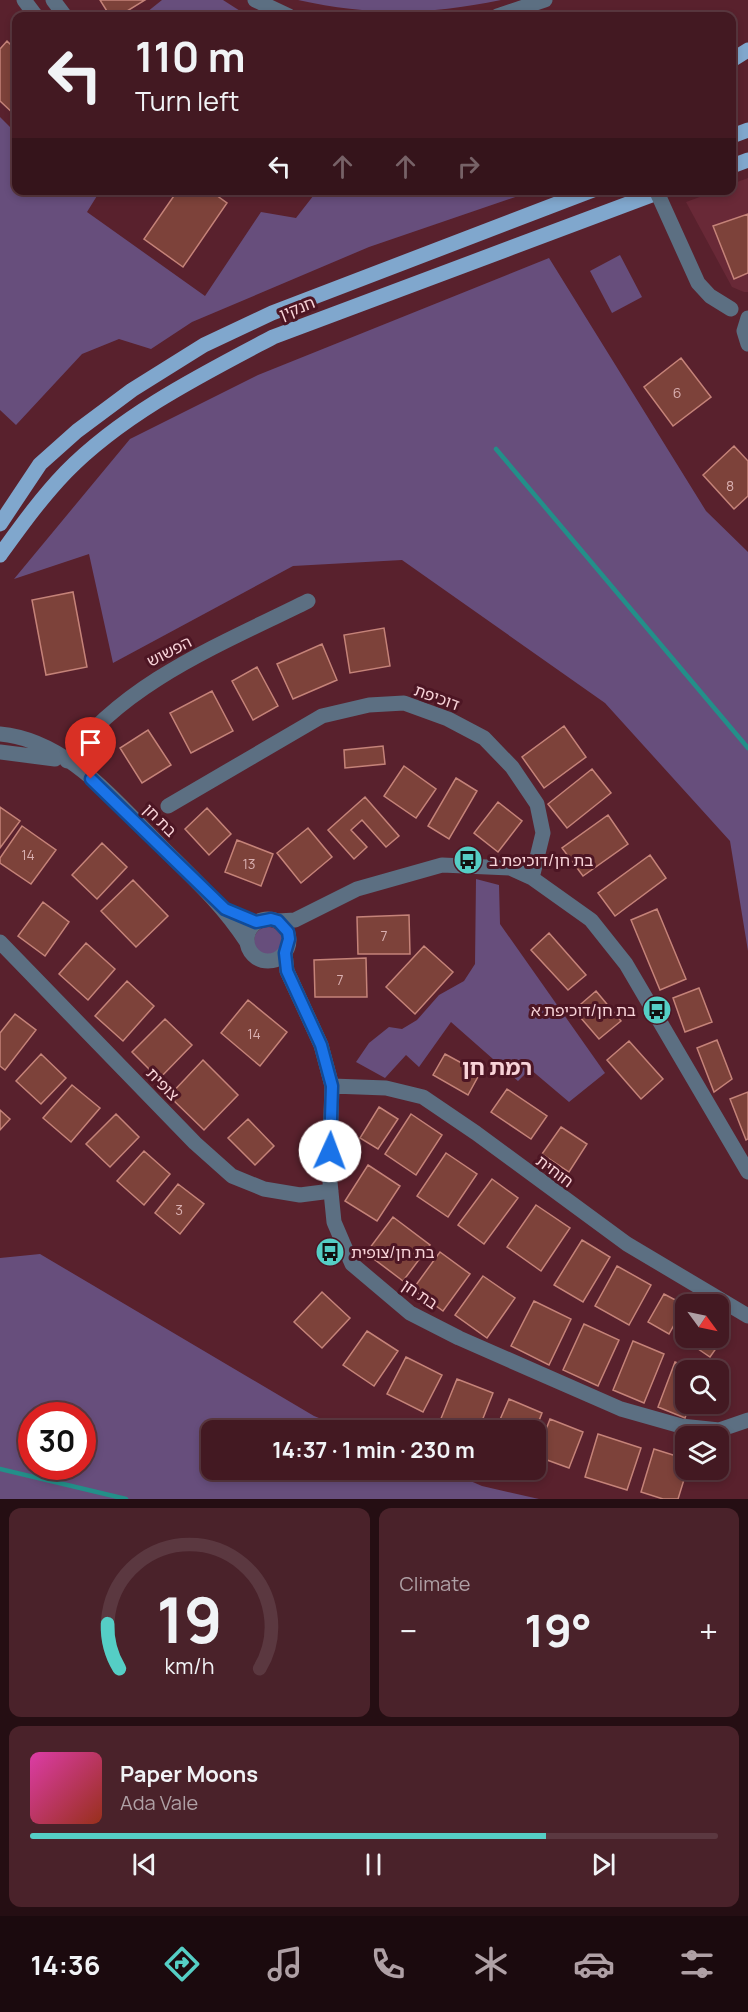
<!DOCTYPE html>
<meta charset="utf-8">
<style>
body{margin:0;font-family:Manrope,"Noto Sans Hebrew",sans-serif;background:#4a222a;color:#f1f3f6;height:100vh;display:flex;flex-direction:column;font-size:22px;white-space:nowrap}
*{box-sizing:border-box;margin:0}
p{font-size:20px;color:#afa0a5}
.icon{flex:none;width:33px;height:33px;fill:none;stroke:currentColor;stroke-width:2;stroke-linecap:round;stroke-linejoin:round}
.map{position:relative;height:1499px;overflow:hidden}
.side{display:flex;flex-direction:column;gap:9px;padding:9px;background:#250e13;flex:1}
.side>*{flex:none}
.hud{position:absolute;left:12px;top:12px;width:724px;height:183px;border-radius:12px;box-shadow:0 3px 9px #0003,0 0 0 2px #5b3840;background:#431922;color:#f1f3f6;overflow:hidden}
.needle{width:39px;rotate:123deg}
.buttons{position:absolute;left:675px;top:1294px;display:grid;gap:12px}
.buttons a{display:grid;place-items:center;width:54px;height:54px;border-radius:12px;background:#431922;box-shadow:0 3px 9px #0003,0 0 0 2px #5b3840;font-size:30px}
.speed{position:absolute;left:18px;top:1402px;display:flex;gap:12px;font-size:30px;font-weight:700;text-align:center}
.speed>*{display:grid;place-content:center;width:78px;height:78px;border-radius:50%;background:#431922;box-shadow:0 3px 9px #0003,0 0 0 2px #5b3840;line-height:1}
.speed .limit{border:9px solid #d22;background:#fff;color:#111}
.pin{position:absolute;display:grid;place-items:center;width:51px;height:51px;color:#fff;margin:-62px -26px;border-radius:50% 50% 50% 0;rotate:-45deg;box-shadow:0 0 6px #0007}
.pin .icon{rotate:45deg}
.me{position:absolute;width:66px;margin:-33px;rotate:2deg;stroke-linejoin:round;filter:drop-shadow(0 0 4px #0008)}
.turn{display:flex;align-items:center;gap:21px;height:126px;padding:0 24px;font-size:27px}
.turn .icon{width:78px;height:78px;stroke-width:2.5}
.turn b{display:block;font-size:42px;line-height:51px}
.lanes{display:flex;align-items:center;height:57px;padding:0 24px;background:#0003;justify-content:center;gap:30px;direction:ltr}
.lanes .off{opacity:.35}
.big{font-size:45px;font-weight:700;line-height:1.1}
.side .widget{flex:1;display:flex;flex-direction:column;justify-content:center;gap:9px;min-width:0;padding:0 21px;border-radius:12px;background:#4a222a}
.side .dial{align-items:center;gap:0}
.dial svg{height:156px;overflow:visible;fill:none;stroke:#5b3840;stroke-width:7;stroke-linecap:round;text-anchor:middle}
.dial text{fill:#f1f3f6;stroke:none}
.song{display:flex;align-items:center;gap:18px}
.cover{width:72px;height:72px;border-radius:9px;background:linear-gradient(135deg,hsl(320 70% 55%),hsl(10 70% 35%))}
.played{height:6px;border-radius:3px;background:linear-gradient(90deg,#55cec5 75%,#5b3840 75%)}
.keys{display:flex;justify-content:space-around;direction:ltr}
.heat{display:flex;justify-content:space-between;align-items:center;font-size:33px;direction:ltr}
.side .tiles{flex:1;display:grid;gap:9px;grid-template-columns:1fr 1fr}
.widget:last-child{grid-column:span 2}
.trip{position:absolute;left:201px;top:1420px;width:345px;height:60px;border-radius:12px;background:#431922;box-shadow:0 3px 9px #0003,0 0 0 2px #5b3840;font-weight:700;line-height:60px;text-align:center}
.dock{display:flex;height:96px;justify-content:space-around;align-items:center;background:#1b0a0e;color:#afa0a5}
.dock .icon{width:42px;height:42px}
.dock .current{color:#55cec5}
.dock b{font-size:27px;color:#f1f3f6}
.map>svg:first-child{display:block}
</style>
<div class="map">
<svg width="748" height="1499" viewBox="0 0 748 1499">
<rect width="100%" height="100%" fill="#59212d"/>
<path fill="#692937" d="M748,178v114h-4l-12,-5 -46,-85 30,-11 16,-1v-6z"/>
<path fill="#674e7c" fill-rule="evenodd" d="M162,0h61l25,16h-106z
M298,0h203c-74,15 -129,16 -203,0z
M0,117l16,16v57l84,1 -13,21 118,84 56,-84 35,6 21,-27h216l-164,56 -177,75 -41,27 -32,-10 -37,15 -66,71 -16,-15z
M620,255l22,42 -30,16 -22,-42z
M549,258l157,253 42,41v399l-18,-110 -125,-138 -203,-143 -109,6 -180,97 -24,-109 -75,25 116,-140 128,-64z
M476,879l23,6 1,39 105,149 -36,29 -39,-33 -12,12 -67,-59 -32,45 -13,-12 -21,23 -29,-16 13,-19 20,-16 13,2 15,-9 22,-25 25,-14 11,-17z
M254 941a14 14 0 1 1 28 0a14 14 0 1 1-28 0Z
M40,1254l274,162 37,15h-139v39h233l37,16 57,13h-539v-241zM32,1416h50v51h-50z"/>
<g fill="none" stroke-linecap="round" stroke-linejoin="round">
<path stroke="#238f89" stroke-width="4.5" d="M496,449l252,299
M0,1469l126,30"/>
</g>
<path fill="#7d423a" stroke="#c58379" stroke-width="1.5" d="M100,0h45l-26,16h-9z
M598,11l2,5h-18z
M7,41l9,9v66l-16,-15v-52z
M178,190h31l18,13 -44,64 -39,-28z
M748,214v59l-14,6 -21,-53z
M681,358l30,39 -38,29 -29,-39z
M734,446l14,15v35l-14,13 -31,-34z
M73,592l14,75 -41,8 -14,-75z
M384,628l6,38 -40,7 -6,-38z
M322,644l15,36 -44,19 -16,-35z
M257,667l21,39 -25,14 -21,-39z
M212,691l21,40 -42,22 -21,-40z
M564,726l22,31 -42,31 -22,-31z
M148,730l23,35 -29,18 -22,-35z
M383,746l2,18 -40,4 -1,-18z
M404,766l32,23 -20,29 -32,-22z
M592,769l19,24 -44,35 -19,-24z
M456,778l21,13 -28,48 -21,-13z
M365,797l34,39 -13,11 -24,-27 -11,10 16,17 -13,12 -26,-29z
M498,802l24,19 -24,31 -24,-19z
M0,807l20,14 -20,27z
M207,808l24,26 -22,21 -24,-26z
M608,815l20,29 -45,32 -21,-28z
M22,826l34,24 -25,34 -31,-21v-5z
M308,828l24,29 -31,26 -24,-30z
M237,840l36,14 -12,32 -36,-14z
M102,843l25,24 -30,32 -25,-24z
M650,855l16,23 -51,38 -17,-23z
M133,880l35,36 -32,31 -35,-36z
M43,902l26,20 -24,34 -27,-20z
M657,909l29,70 -26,11 -29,-70z
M409,915l1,39h-52l-1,-37z
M549,933l37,42 -18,15 -37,-40z
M86,943l29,26 -27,31 -29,-26z
M424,946l29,26 -38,42 -29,-27z
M366,958l1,39h-52l-1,-37z
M127,981l27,25 -31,35 -28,-25z
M699,988l13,34 -27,10 -12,-34z
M596,991l25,30 -22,18 -25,-29z
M248,1000l39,32 -27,34 -39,-33z
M15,1014l21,16 -31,40 -5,-4v-33z
M165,1019l27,26 -33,34 -27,-27z
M717,1040l15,39 -18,13 -17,-44z
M629,1041l34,38 -22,20 -34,-39z
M41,1054l25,24 -25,26 -25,-23z
M445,1054l35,19 -12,22 -35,-20z
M203,1060l35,35 -34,35 -35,-34z
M72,1085l28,23 -29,34 -28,-24z
M507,1089l40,27 -16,23 -40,-27z
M748,1092v47l-2,1 -16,-41z
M379,1107l19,12 -20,30 -18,-11z
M0,1110l10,9 -10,11z
M116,1114l23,23 -29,30 -24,-23z
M411,1114l31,21 -26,40 -31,-21z
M248,1119l26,27 -19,19 -27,-27z
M561,1127l26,17 -18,28 -27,-18z
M144,1151l26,23 -26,31 -27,-24z
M446,1153l31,21 -29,43 -31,-21z
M368,1165l32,21 -23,35 -32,-20z
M492,1179l26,19 -34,46 -26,-19z
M178,1184l26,20 -24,30 -25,-21z
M536,1205l34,23 -29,43 -34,-24z
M393,1217l37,28 -27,36 -37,-28z
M582,1240l28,17 -27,45 -29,-17z
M440,1252l30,22 -27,37 -30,-22z
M617,1266l34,19 -22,40 -34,-19z
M483,1276l32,22 -28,40 -32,-23z
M322,1292l28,26 -28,30 -28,-26z
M664,1294l21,11 -16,29 -21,-12z
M534,1301l37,18 -22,46 -38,-19z
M584,1324l35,16 -21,46 -35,-16z
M718,1327l9,6 -17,24 -22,-15 3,-4h27z
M367,1331l31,20 -24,35 -31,-21z
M633,1341l31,13 -20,49 -31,-13z
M406,1357l36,18 -19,37 -36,-18z
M675,1362l23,9h-12v33h4l-5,14 -27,-11z
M457,1379l36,14 -15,38h-13l-25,-10z
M509,1399l33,14 -7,18h-40z
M550,1419l33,13 -14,36 -33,-12z
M598,1434l43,14 -14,42 -42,-13z
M654,1449l32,10 1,11 -9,29h-15l-22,-7z"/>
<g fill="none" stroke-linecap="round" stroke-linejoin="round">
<path stroke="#5c6f82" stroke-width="15" d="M24,0l12,16
M53,0l12,16
M255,0l34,16
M497,16l48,-16
M748,318l-4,13 4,13
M0,734c67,6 115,67 160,111 31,31 62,59 86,96
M0,752l55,7
M67,761c56,-79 157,-118 241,-160
M168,806l154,-90 47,-11 35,-2 44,16 36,19 28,29 25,37 6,29 -11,45
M247 940a21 21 0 1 1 42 0a21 21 0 1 1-42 0Z
M278,921l17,-1 62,-31 85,-24 68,3 22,10 59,42 35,44 122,208
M0,942l195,201 37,33 32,13 36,6 31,-4
M285,953l2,18 34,74 11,41 -3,86 5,50 18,42 58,49 49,25 162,71 60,17 38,4 29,-10
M332,1086l54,2 37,9 53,36 151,111 121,72"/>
<path stroke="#80a7cd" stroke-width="15" d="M732,60l16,-10
M732,136l16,-6
M732,166l16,-6
M0,524l40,-60 37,-33 55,-41 72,-45 68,-32 321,-123
M0,555c21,-29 41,-57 66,-83 57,-58 135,-97 207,-135l392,-147"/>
<path stroke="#5c6f82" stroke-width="15" d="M656,190l42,93 12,13 21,13"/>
</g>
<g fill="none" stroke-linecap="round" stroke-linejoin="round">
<g stroke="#114b97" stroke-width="15">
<path id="route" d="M91,779l134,130 31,13 15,-3 7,2 10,11 1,7 -4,14 2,18 34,74 11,41 -2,65"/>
</g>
<use href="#route" stroke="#1a73e8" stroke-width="10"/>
</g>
<defs>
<g id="bus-disc" transform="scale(1.5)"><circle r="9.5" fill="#55cec5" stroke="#4d1624"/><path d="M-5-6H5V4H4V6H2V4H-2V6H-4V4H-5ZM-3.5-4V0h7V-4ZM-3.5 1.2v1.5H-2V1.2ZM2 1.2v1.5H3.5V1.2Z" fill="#111"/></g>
</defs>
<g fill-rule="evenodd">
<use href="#bus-disc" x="468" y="860"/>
<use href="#bus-disc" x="657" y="1010"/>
<use href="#bus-disc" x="330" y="1252"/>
</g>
<g text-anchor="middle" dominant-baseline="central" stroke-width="6" stroke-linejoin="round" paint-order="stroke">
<g font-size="14" fill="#d9afb0">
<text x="677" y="392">6</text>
<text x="730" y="485">8</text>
<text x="28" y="854">14</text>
<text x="249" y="863">13</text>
<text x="384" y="935">7</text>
<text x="340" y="979">7</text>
<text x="254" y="1033">14</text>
<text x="179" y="1209">3</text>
</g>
<g font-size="16" fill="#f8d3d8" stroke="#4d1624">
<text transform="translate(297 308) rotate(-21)">חנקין</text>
<text transform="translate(169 651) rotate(-27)">הפשוש</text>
<text transform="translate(437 697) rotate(20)">דוכיפת</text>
<text transform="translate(160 820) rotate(45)">בת חן</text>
<text transform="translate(163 1084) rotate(46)">צופית</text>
<text transform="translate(555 1171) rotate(37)">חוחית</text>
<text transform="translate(420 1294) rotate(34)">בת חן</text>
</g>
<g font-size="16" fill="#f8d3d8" stroke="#4d1624" text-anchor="start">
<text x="489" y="860">בת חן/דוכיפת ב</text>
<text x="636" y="1010" text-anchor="end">בת חן/דוכיפת א</text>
<text x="351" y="1252">בת חן/צופית</text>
</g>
<g font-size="22" font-weight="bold" fill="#f8d3d8" stroke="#4d1624">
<text x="497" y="1067">רמת חן</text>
</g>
</g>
</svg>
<div class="buttons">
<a><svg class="needle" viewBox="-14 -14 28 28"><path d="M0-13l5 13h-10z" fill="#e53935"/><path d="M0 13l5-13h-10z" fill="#afa0a5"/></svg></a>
<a><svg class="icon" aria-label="search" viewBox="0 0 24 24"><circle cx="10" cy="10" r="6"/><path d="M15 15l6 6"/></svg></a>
<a><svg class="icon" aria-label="layers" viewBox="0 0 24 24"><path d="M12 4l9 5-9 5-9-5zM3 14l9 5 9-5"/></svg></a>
</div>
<div class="speed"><div class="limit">30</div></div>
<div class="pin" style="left:91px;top:779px;background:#d93025"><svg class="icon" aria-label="arrive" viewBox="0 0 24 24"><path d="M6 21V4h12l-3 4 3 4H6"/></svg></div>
<svg class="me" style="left:330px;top:1151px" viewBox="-20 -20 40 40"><circle r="19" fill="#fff"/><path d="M0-13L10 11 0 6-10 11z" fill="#1a73e8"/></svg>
<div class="trip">14:37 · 1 min · 230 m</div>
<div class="hud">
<div class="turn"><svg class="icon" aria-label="left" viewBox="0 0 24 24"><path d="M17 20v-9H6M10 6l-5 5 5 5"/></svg><div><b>110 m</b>Turn left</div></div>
<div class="lanes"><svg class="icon" aria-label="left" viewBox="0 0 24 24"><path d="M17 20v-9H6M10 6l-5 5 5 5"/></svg><svg class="icon off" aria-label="ahead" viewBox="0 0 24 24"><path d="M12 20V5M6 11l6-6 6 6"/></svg><svg class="icon off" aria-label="ahead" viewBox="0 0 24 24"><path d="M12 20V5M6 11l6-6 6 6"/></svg><svg class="icon off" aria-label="right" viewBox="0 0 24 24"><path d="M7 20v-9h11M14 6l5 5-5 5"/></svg></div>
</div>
</div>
<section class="side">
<div class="tiles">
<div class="widget dial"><svg viewBox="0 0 100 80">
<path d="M14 69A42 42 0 1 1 86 69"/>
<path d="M14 69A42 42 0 0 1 8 46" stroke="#55cec5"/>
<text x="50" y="56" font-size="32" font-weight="700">19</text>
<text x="50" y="72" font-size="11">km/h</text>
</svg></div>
<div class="widget"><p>Climate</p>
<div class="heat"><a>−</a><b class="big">19°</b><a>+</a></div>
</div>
<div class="widget">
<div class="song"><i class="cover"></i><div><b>Paper Moons</b><p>Ada Vale</p></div></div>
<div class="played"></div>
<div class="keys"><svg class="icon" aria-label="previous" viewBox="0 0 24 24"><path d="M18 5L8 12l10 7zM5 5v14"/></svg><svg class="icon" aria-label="pause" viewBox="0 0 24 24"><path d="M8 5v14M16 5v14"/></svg><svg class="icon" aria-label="next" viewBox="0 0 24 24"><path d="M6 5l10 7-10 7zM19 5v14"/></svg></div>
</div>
</div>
</section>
<nav class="dock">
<b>14:36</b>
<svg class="icon current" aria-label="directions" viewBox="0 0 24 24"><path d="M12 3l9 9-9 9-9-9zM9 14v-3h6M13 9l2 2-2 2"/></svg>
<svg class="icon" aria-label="music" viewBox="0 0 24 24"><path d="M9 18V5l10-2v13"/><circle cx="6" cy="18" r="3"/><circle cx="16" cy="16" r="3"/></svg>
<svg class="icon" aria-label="phone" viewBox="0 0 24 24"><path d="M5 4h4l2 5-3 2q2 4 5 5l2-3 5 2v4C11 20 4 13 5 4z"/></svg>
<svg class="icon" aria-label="climate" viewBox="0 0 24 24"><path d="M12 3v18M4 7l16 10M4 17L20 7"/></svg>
<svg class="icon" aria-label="car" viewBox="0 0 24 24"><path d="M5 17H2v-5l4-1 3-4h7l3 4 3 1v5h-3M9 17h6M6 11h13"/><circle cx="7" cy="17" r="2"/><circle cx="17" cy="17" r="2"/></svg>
<svg class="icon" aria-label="filters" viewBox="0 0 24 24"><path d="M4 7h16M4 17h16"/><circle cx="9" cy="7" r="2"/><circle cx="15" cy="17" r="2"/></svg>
</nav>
